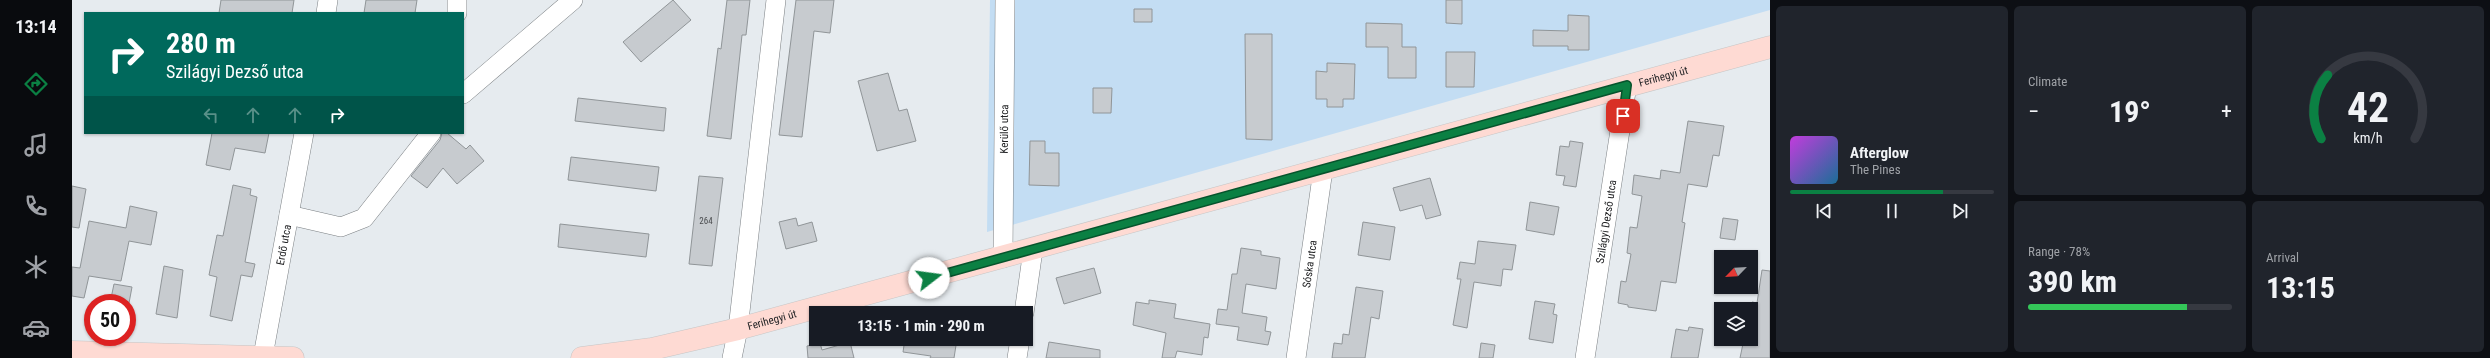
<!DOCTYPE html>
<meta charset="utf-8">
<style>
body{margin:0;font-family:"Roboto Condensed",sans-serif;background:#20242c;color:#f1f3f6;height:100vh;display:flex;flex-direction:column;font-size:15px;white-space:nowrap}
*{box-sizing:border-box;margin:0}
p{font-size:13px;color:#9ea1a6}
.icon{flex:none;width:22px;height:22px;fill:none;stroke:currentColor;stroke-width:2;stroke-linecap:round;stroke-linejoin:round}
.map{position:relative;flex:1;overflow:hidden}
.panel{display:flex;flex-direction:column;gap:6px;padding:6px;background:#0d0f14;width:720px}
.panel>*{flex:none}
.top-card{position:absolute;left:12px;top:12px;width:380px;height:122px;border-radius:0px;box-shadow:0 1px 3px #0004;background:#00695c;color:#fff;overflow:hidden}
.needle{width:26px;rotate:245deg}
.controls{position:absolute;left:1642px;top:250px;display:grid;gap:8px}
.controls a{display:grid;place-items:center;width:44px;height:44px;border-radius:0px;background:#171b24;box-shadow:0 1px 3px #0004;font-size:20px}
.speed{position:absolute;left:12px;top:294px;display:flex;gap:8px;font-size:20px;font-weight:700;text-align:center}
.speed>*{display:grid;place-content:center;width:52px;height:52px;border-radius:50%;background:#171b24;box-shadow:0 1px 3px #0004;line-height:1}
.speed .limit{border:6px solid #d22;background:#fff;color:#111}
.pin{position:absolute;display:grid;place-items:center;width:34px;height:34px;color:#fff;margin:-17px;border-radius:8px;box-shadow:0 2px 6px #0006}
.me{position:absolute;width:44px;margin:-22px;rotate:75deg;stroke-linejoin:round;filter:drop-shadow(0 0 3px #0008)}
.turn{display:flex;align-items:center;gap:14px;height:84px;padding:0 16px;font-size:18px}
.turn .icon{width:52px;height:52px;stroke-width:2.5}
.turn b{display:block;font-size:28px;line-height:34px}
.lanes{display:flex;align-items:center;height:38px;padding:0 16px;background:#0003;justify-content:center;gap:20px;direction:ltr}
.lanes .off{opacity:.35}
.big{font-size:30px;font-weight:700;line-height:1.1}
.panel .tile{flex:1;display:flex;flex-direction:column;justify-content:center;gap:6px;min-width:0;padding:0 14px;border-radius:6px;background:#20242c}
.panel .dial{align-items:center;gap:0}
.dial svg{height:104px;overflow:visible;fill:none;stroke:#363941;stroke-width:7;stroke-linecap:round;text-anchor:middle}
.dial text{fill:#f1f3f6;stroke:none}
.song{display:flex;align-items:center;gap:12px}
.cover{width:48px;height:48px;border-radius:6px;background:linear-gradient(135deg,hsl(290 70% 55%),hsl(200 70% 35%))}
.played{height:4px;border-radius:2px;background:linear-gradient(90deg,#0b8043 75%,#363941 75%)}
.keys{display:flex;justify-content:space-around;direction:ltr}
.heat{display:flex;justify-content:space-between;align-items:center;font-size:22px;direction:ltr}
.charge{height:6px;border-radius:3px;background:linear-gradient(90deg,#34c759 78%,#363941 0)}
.panel .tiles{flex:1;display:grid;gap:6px;grid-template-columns:repeat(3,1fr)}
.tile:first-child{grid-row:span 2}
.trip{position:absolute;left:737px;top:306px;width:224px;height:40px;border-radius:0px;background:#171b24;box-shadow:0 1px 3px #0004;font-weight:700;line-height:40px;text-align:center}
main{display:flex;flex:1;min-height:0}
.dock{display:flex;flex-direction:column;width:72px;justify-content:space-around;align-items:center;background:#090b0e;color:#9ea1a6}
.dock .icon{width:28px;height:28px}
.dock .selected{color:#0b8043}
.dock b{font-size:18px;color:#f1f3f6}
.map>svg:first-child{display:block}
</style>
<main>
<nav class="dock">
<b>13:14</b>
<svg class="icon selected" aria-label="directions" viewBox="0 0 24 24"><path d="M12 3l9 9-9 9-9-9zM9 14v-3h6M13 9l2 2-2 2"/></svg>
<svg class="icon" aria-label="music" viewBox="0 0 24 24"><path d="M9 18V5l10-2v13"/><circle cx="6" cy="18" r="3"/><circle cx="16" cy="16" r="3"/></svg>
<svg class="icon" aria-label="phone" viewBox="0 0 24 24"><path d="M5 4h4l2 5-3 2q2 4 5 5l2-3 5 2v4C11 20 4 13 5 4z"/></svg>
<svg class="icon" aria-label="climate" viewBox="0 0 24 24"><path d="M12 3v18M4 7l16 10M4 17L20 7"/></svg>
<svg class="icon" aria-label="car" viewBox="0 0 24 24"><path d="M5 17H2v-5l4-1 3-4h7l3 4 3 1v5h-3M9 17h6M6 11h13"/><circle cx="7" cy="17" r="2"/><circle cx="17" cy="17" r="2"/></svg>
</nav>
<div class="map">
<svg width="1698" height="358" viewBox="0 0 1698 358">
<rect width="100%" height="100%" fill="#e6ebef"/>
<path fill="#c3ddf3" d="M918,0h780v10l-783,222z"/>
<path fill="#c7cbcf" stroke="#909598" d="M149,0h73l-2,13h-73z
M294,0h51l-2,13h-51z
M601,0l18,20 -50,42 -18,-20z
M655,0h23l-4,35h-4l-11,104 -24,-3 11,-88 3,1z
M724,0h38l-4,33 -16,-2 -12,106 -23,-2z
M1374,0h16v24l-16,-1z
M1062,9h18v13h-18z
M1496,15l21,1v34h-21v-4h-35v-16l35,1z
M1294,23l36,1v23h14v31h-28v-31h-22z
M1173,34h27v106l-26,-1z
M1374,52h29l-1,35h-28z
M1255,63l28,1 -1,35h-11v8h-16v-8h-11v-28l11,1z
M816,73l11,38 8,-2 9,32 -39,10 -19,-70z
M1021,88h19l-1,25h-18z
M506,98l88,10 -2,23 -89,-10z
M1616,121l36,5 -5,30 -6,-1 -6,32 -19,-3 -6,38 3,1 -9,60 -15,-2 -5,30 -28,-4v-2l-10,-2 3,-22 5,1 5,-28 -4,-1 3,-26 7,1 5,-32 -10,-2 2,-19 26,4 1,-9 19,3z
M140,133h57l-4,20 -30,-5 -5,22 -24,-5z
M370,133h5l19,16 4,-4 14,16 -27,23 -14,-16 -16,20 -16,-12 29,-36z
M958,141h15v12h14v33l-30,-1z
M1498,141l13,2 -7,44 -13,-2 2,-9 -9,-1 4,-29 9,1z
M499,157l88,10 -3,24 -88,-11z
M627,176l24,2 -11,88 -23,-2z
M1358,178l11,37 -15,4 -4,-14 -22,6 -7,-23z
M161,185l18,4 -1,6 7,2 -12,65 10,2 -3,13 -11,-2 -9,46 -22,-5 7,-39 -8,-2 8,-40 6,1z
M0,186l14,3 -7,39 -7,-1z
M1458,202l29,5 -5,28 -28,-5z
M58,206l27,6 -6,33 -22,-4 -8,40 -32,-5 -5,22 -12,-2v-29l8,1 9,-47 37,7z
M724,218l2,8 14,-4 5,19 -31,8 -7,-27z
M1651,218l15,2 -3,20 -15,-2z
M1291,222l32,5 -5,33 -32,-5z
M488,224l89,10 -3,23 -88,-10z
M1406,241l38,4 -4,25 -9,-1 -2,17 -27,-4 -7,46 -14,-3 8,-46h-4l3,-17 15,2z
M1169,248l20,3v4l19,3 -4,31 -30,-5 -4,29 25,4 -2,14 6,1 -3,13 -31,-5 2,-13 -23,-3 2,-15 9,1 5,-36h5z
M92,266l19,4 -6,48 -21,-4z
M1022,268l7,25 -37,11 -8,-26z
M1690,270l8,1v87h-30l4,-19h7l1,-37 5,1z
M42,284l18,3 -3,16h-19z
M1284,287l27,4 -4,28 -8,-2 -6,41h-33l2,-15 8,1 1,-10 6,1z
M1077,300l27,4 -2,14 36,6 -2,14 -4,-1 -2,18 -25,-4 -2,7h-13l4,-25 -33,-8 3,-23 13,2z
M1463,301l20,3 -2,10 4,1 -4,28 -24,-4z
M1617,327l14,2 -5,29h-27l5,-29 12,2z
M833,339h52l-3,19h-24l1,-2 -28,-4z
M778,342l4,16h-46l-1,-12 13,-3 2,7z
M977,342l51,8v8h-54z
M1409,343l14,2 -2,13h-14z"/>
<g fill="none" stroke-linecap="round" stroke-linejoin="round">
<g stroke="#7c8084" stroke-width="20">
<g id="minor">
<path d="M385,0v13"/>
<path d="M254,13l2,-13"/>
<path d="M391,94l110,-94"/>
<path d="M217,215l52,12 23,-9 67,-85"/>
<path id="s1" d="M931,258l2,-258"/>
<path d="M952,313l9,-63"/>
<path id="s2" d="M191,356l41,-223"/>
<path d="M660,358l6,-29 38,-329"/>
<path d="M945,358l3,-19"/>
<path id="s3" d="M1224,358l27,-188"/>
<path id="s4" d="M1513,358l42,-273"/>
</g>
</g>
<g stroke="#c6c6c6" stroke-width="23">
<g id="major">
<path d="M0,352l221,6"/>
<path id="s5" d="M510,358l70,-9 86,-20 1032,-282"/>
</g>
</g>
<use href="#minor" stroke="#fff" stroke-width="19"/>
<use href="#major" stroke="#fedad3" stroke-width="22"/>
</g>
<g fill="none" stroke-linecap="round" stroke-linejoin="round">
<g stroke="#07532c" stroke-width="10">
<path id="route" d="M857,278l698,-193 -4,31"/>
</g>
<use href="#route" stroke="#0b8043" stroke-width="7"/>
</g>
<g text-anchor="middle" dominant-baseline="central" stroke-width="3.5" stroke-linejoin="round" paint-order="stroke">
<g font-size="9" fill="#4b4d50">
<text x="634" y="221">264</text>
</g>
<g font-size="11" fill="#222325" stroke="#e6ebef">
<text stroke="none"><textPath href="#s5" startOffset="1118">Ferihegyi út</textPath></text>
<text stroke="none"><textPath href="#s1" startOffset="129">Kerülő utca</textPath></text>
<text stroke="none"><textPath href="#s4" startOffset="138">Szilágyi Dezső utca</textPath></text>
<text stroke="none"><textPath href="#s2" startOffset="113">Erdő utca</textPath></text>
<text stroke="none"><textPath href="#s3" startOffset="95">Sóska utca</textPath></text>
<text stroke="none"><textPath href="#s5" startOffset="194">Ferihegyi út</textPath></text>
</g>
</g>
</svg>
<div class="controls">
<a><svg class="needle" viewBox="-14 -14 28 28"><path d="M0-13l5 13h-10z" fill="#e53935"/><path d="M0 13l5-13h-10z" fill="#9ea1a6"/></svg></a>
<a><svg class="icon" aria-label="layers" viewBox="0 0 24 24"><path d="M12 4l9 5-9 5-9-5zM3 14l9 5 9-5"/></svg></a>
</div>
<div class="speed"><div class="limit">50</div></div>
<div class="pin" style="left:1551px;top:116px;background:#d93025"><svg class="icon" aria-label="arrive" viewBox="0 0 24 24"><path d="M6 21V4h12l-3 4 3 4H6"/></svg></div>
<svg class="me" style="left:857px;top:278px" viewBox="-20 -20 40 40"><circle r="19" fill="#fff"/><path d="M0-13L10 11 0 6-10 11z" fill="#0b8043"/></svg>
<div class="trip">13:15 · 1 min · 290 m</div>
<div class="top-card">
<div class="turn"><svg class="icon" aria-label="right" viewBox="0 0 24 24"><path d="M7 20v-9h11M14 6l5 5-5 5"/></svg><div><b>280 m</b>Szilágyi Dezső utca</div></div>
<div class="lanes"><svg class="icon off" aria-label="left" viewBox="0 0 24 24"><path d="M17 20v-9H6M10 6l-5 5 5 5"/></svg><svg class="icon off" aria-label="ahead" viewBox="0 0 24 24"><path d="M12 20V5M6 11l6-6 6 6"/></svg><svg class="icon off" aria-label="ahead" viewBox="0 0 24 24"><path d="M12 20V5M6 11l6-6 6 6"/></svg><svg class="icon" aria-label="right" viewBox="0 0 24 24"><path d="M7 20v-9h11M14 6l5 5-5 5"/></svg></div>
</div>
</div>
<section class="panel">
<div class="tiles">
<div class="tile">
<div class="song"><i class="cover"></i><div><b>Afterglow</b><p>The Pines</p></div></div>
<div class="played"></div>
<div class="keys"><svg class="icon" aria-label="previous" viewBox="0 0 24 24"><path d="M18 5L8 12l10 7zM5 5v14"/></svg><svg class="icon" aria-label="pause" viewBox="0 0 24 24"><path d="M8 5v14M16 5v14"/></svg><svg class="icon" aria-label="next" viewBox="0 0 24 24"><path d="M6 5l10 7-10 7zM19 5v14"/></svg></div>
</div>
<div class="tile"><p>Climate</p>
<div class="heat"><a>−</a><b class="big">19°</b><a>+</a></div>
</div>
<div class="tile dial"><svg viewBox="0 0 100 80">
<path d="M14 69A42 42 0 1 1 86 69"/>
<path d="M14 69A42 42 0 0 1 19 20" stroke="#0b8043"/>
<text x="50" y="56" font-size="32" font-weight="700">42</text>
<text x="50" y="72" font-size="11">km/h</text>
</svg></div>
<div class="tile"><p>Range · 78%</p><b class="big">390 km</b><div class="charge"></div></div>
<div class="tile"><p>Arrival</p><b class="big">13:15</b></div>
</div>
</section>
</main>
